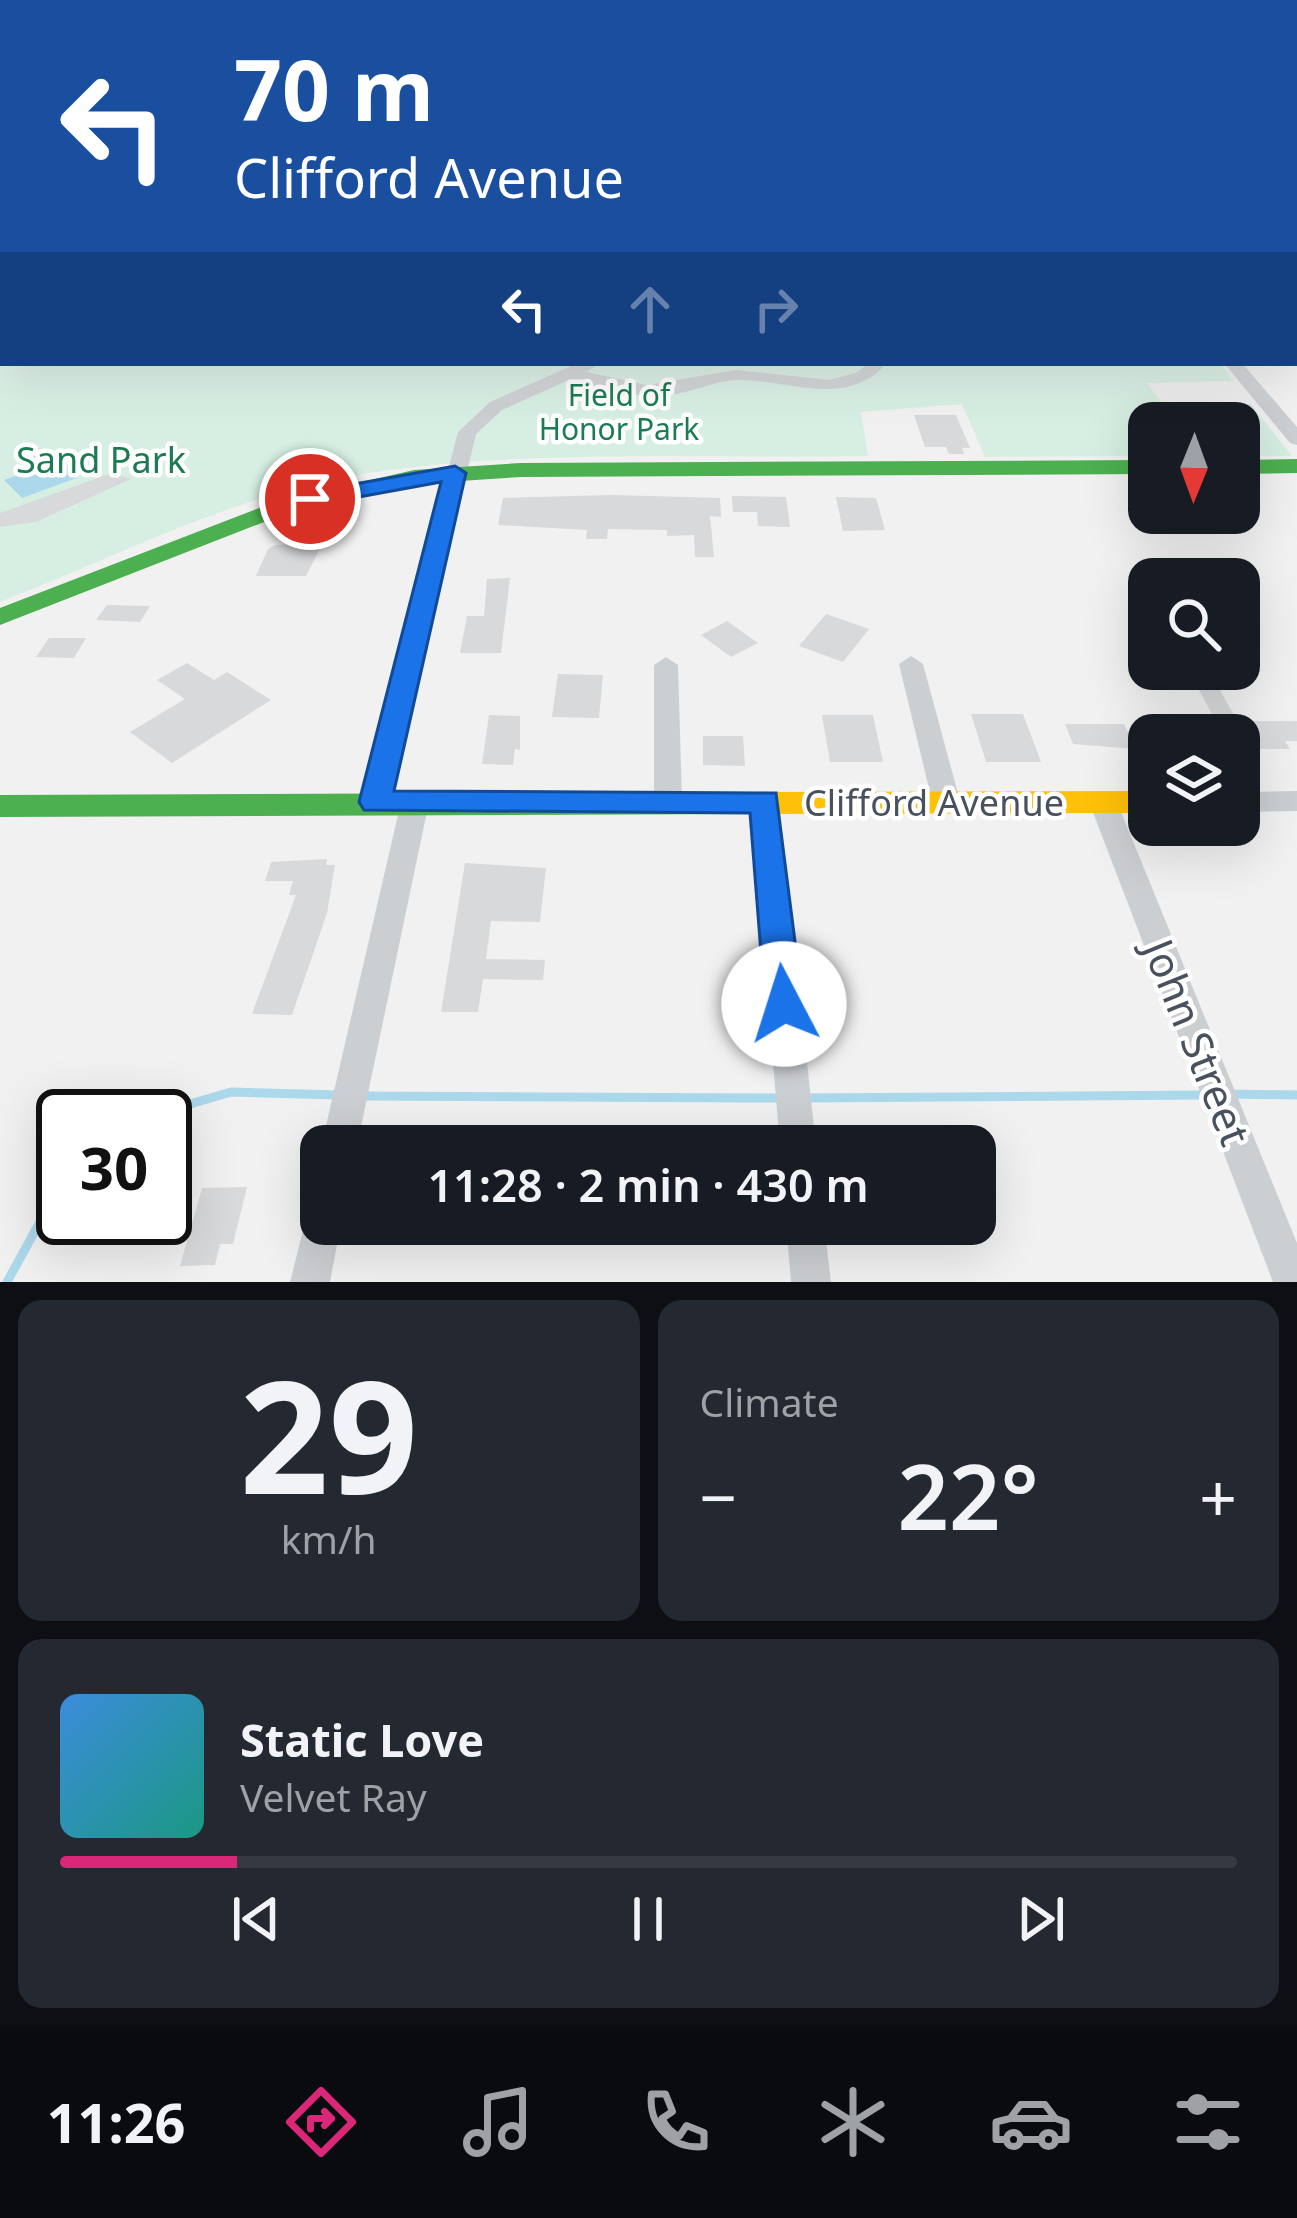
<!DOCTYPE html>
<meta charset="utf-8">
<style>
body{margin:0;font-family:"Noto Sans",sans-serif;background:#242831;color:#f1f3f6;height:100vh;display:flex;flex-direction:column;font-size:45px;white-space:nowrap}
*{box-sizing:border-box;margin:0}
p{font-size:39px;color:#9ea1a6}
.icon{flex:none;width:66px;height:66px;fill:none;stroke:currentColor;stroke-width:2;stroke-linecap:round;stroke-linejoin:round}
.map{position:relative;height:1282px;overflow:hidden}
.panel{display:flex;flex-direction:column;gap:18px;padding:18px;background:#0d0f14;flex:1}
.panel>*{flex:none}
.hud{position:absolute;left:0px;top:0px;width:1299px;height:366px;box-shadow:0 12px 48px #0002;background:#1a4fa0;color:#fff;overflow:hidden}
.needle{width:78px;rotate:181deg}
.fabs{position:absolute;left:1128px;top:402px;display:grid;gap:24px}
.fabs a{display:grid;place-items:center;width:132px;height:132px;border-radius:24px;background:#171b24;box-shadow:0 12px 48px #0002;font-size:60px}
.speed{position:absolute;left:36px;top:1089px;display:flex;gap:24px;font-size:60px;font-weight:700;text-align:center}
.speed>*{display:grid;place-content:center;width:156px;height:156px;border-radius:50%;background:#171b24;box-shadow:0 12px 48px #0002;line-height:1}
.speed .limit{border:6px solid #111;border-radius:18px;background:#fff;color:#111}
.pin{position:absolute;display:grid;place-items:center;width:102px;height:102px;color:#fff;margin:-51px;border:6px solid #fff;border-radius:50%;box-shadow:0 3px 12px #0007}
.me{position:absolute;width:132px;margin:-66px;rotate:355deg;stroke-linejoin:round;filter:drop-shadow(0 0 9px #0008)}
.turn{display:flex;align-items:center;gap:42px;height:252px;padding:0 36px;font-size:54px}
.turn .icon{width:156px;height:156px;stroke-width:2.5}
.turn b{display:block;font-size:84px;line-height:102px}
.lanes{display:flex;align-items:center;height:114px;padding:0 36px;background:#0003;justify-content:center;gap:60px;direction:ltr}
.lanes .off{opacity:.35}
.big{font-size:90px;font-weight:600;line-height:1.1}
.panel .card{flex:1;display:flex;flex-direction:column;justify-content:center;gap:18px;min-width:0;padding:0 42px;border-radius:24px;background:#242831}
.panel .dial{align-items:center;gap:0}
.dial b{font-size:156px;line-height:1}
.song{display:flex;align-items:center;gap:36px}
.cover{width:144px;height:144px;border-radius:18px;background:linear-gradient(135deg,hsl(210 70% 55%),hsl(170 70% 35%))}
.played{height:12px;border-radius:6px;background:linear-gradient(90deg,#db2777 15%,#363941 15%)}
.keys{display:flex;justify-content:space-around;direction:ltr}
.heat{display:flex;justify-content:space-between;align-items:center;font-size:66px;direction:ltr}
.panel .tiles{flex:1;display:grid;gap:18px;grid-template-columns:1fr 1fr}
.card:last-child{grid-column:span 2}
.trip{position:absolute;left:300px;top:1125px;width:696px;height:120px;border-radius:24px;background:#171b24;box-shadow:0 12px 48px #0002;font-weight:600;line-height:120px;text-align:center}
.tab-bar{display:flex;height:192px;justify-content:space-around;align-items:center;background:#090b0e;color:#9ea1a6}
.tab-bar .icon{width:84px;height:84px}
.tab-bar .active{color:#db2777}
.tab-bar b{font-size:54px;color:#f1f3f6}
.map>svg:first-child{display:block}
</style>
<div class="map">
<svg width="1297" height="1282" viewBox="0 0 1297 1282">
<rect width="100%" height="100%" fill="#f1f1f1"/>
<path fill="#d6efe2" d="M0,307l3,56h1216l15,18 -87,2 16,21h88l41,52h-53v-33h-90v33l-164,1 -23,-53 -101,8 7,44c-170,3 -361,-9 -527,22 -117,22 -230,81 -341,124z"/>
<path fill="#acd8eb" d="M49,451l30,26 -57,21 -18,-18 25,-9 -9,-10z"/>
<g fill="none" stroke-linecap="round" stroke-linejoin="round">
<path stroke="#acd8eb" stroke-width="9" d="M1229,1094l68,1
M359,1096l425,2
M803,1098l401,-3
M149,1116l82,-24 109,3
M7,1282l56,-102"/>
</g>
<path fill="#d8d9db" d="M914,415h42l14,33h-8l2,6h-15l-3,-7h-21z
M112,473l19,6 -95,43 -36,5v-14z
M612,495l108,3 1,19 -11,-1 4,41h-19l-1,-22 -27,1v-6l-59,-1 -1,10h-21l1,-9 -89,-5 5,-27z
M732,496l54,1 4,30 -32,-1 -1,-14h-24z
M836,497l40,1 9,32 -42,1z
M323,543l-17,33h-50l12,-27 7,-4z
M510,578l-9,75h-41l7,-37h17l3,-37z
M107,605l43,1 -10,16 -44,-2z
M826,614l43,15 -26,33 -44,-16z
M727,621l31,22 -27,14 -30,-22z
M49,638h37l-12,20 -38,-1z
M187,663l27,17 13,-8 44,28 -99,63 -42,-31 55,-33 -28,-19z
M558,674l45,1 -4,43 -47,-1z
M1199,690h21l25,45h-22z
M971,714h52l18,48h-55z
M489,715l31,1v34l-5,-1 -2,16 -31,-1z
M822,715h51l10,47h-53z
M1242,721h55v20h-12l5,8h-32z
M1065,724h59l12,25 -63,-5z
M703,736h40l2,30 -42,-1z
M327,859l-1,6h9l-8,48 -35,102 -40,-1 44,-119h-7l4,-14h-28l6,-19z
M465,863l81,5 -6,54 -49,-1 -5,38 59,1 -2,20 -60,-1 -5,33h-37z
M247,1187l-14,57h-13l-5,21 -35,1 22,-78z"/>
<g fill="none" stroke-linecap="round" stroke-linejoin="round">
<path fill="#cccfd2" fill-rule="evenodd" d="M1296,266h1v8h-1z
M578,363h23l-15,9 61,13 89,-15 94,10 28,-8 10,-9h19c-42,47 -98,16 -151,17 -19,1 -36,9 -55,13 -37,7 -75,-1 -110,-14l-69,31 -26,24 -87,368 -4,7h-20l-4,-7 97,-370 32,-30z
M1224,363h18l55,64v18l-7,-2z
M911,656l12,8 37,137 -4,7h-20l-4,-7 -33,-137z
M666,657l12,8 4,136 -4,7h-20l-4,-7v-136z
M765,791l10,3 4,7 37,345h-36l-29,-345 4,-7z
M1297,791v20l-58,1v-20z
M415,792l10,3 4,7 -72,344 -36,1 80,-345 4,-7z
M1103,792l10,3 4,7 180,441v39h-24l-184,-480 4,-7z
M321,1205v19h20l-11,58h-40l18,-71z
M786,1224h38l7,58h-40z"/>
<path fill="#4caf50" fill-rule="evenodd" d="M1297,459v14l-58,1v-14z
M1149,460v14l-628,3 -107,7 -127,29 -287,112v-17l272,-105 142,-33 107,-7z
M743,792l11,3 5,8 -5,8 -11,3 -743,3v-22z"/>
<path fill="#ffc107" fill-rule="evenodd" d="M1149,791v22l-406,1 -11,-3 -5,-8 5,-8 11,-3z"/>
</g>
<linearGradient id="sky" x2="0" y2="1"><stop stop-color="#90c2e9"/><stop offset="0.56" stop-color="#f9f9f9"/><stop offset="1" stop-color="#f9f9f9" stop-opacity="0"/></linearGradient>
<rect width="1297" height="413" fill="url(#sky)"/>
<path fill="#1a73e8" stroke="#114b97" stroke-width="3" d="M455,466l11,7 -72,318 382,2 27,211 -5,12 -14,4 -13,-4 -6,-12 -15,-191 -386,-3 -5,-8 82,-320 -131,24 -11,-7 11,-7z"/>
<g text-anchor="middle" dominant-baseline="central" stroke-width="9" stroke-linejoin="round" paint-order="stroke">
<g font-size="30" fill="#1b7c54" stroke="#fff">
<text x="619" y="394">Field of<tspan x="619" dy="34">Honor Park</tspan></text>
</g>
<g font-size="36" fill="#1b7c54" stroke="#fff">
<text x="101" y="459">Sand Park</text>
</g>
<g font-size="36" fill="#48515d" stroke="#fff">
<text x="934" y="802">Clifford Avenue</text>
</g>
<g font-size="42" fill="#48515d" stroke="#fff">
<text transform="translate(1198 1042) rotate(68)">John Street</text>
</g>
</g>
</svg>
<div class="fabs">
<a><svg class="needle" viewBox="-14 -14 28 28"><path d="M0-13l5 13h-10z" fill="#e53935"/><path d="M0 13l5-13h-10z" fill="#9ea1a6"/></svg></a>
<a><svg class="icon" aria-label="search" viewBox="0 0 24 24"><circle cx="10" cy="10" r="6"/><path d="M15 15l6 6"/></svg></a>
<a><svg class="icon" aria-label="layers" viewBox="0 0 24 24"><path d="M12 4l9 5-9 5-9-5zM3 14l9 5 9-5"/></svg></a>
</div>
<div class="speed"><div class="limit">30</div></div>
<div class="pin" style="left:310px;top:499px;background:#d93025"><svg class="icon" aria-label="arrive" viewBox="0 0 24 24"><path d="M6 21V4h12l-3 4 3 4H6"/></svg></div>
<svg class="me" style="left:784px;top:1004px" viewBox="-20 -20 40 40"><circle r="19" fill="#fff"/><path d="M0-13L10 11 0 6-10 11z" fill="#1a73e8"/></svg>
<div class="trip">11:28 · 2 min · 430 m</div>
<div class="hud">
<div class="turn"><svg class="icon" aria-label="left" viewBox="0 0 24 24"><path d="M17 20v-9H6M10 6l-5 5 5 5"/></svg><div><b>70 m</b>Clifford Avenue</div></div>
<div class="lanes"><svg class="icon" aria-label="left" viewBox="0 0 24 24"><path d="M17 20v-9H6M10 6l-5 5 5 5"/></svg><svg class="icon off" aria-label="ahead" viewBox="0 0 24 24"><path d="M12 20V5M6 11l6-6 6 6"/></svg><svg class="icon off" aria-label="right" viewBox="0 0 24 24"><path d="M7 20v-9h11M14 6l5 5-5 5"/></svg></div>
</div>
</div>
<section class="panel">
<div class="tiles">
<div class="card dial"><b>29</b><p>km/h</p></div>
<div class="card"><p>Climate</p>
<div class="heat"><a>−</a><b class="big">22°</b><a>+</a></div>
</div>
<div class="card">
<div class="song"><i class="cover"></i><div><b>Static Love</b><p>Velvet Ray</p></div></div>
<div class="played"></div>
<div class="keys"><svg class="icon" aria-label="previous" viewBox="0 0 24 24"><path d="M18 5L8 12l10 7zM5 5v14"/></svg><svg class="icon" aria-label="pause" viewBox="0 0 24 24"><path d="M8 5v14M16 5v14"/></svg><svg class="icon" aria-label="next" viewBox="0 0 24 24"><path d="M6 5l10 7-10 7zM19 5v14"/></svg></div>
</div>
</div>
</section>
<nav class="tab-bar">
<b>11:26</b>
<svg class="icon active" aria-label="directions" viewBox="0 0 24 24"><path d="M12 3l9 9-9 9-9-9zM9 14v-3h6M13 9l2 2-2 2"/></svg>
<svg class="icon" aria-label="music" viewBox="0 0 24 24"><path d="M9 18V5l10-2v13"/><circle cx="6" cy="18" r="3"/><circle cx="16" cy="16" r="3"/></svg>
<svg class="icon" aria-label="phone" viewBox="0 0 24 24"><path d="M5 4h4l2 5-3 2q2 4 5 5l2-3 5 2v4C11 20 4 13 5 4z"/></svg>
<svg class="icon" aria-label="climate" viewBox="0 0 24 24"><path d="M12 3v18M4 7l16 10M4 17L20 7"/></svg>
<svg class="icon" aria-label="car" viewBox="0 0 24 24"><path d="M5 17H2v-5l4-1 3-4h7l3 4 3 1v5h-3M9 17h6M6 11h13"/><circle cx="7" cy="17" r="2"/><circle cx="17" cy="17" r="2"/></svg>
<svg class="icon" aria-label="filters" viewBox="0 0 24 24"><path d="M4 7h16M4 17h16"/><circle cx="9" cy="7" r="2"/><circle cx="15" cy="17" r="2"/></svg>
</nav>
